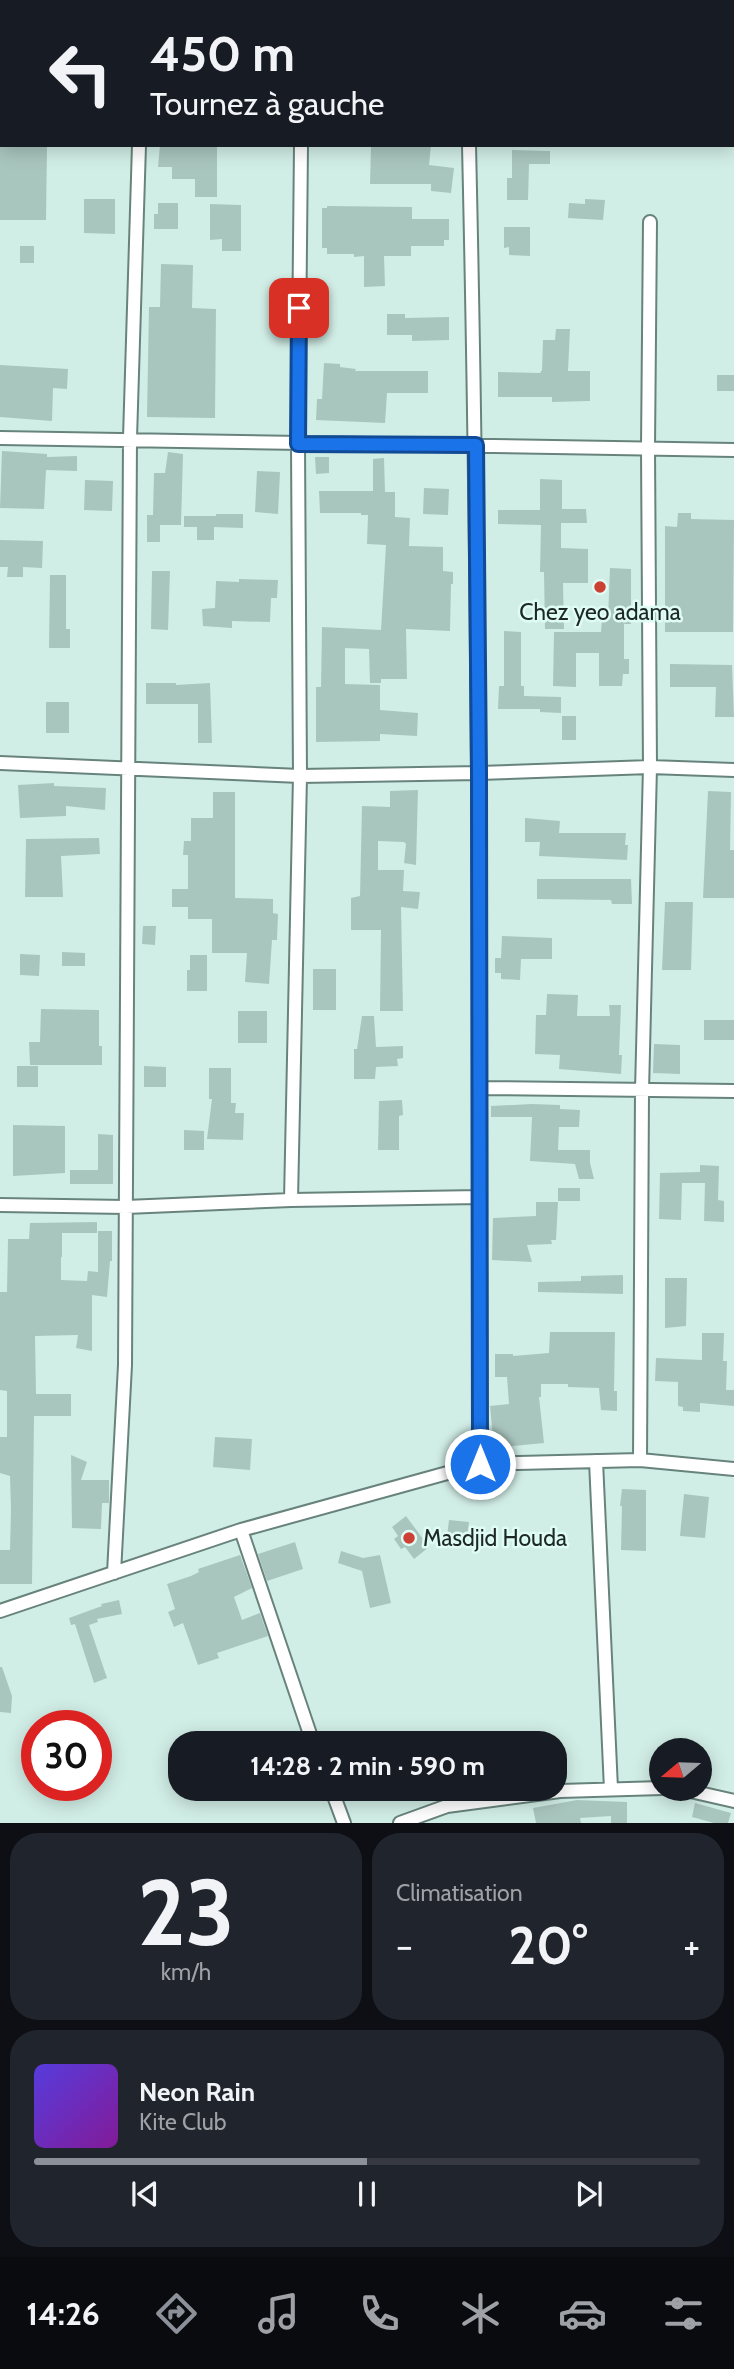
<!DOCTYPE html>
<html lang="fr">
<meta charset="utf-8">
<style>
body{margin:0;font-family:Cabin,sans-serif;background:#20242c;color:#f1f3f6;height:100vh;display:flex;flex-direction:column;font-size:26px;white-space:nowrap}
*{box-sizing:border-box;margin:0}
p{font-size:23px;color:#9ea1a6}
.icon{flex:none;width:38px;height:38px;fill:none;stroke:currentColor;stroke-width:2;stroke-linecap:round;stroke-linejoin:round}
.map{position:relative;height:1823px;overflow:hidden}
.details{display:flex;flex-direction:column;gap:10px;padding:10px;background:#0d0f14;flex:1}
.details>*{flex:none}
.top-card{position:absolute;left:0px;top:0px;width:735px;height:147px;box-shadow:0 4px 18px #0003;background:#171b24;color:#f1f3f6;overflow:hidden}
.needle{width:46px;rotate:251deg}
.controls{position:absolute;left:649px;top:1738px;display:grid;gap:14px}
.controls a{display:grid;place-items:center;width:63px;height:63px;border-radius:50%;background:#171b24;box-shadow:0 4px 18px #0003;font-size:35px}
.speed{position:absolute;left:21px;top:1710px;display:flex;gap:14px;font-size:35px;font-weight:700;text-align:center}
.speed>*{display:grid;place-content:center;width:91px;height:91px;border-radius:50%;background:#171b24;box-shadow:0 4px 18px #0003;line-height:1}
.speed .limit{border:10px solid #d22;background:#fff;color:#111}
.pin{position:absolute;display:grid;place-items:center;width:60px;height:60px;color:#fff;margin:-30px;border-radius:14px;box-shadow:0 4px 10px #0006}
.me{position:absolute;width:77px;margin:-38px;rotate:0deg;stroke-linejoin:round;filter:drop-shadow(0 0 5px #0008)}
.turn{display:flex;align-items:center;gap:24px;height:147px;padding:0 35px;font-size:32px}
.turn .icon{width:91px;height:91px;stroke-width:2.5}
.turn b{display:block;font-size:49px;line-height:60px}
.big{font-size:52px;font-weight:700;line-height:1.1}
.details .widget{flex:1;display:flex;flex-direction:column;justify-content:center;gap:10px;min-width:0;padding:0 24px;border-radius:28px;background:#20242c}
.details .dial{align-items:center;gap:0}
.dial b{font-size:91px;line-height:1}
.song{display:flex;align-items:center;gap:21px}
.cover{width:84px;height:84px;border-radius:10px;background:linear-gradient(135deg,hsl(250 70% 55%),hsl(290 70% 35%))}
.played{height:7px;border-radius:4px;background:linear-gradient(90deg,#8c9099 50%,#363941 50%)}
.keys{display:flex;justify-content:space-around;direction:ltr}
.heat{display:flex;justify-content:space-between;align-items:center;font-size:38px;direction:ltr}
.details .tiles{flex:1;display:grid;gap:10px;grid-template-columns:1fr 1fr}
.widget:last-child{grid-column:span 2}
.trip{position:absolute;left:168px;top:1731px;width:399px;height:70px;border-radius:28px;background:#171b24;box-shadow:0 4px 18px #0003;font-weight:700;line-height:70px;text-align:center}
.dock{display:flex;height:112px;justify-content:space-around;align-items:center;background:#090b0e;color:#9ea1a6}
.dock .icon{width:49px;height:49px}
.dock .current{color:#8c9099}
.dock b{font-size:32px;color:#f1f3f6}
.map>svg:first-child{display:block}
</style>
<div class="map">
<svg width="734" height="1823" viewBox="0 0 734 1823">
<rect width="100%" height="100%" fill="#d1eee6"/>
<path fill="#a9c6be" d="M0,145h47l-1,75h-46z
M160,145h57v52h-22v-18h-23v-12h-14z
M375,145h56l-2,20 25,3 -3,25 -20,-2v-7h-61l1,-38z
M512,150l38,1v13h-21l-1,36h-21v-22h5z
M84,199h31v35l-31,-1z
M585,199l20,1 -2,20 -35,-2 1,-15 16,1z
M158,203h20v26h-24v-15h4z
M210,204l31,1v46h-19v-12l-12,1z
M327,206l85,1v12h37v21h-5v6h-33v10h-27l1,30 -21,1v-31l-10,1v-3h-27v-6h-5v-40h5z
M504,227h26v29l-21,-1v-8l-5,1z
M20,246h14v17h-14z
M161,264l32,1 -1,43 24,1 -1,109 -68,-1 2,-110h11z
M387,314h18v4l44,-1v23l-37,1v-6h-25z
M556,329h14l-2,42h22v30l-38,1v-5h-54v-25l42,1 2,-3 1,-30h12z
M324,363l16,1v3l16,2 -1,2h73v22h-41l-2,30 -69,-3 1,-21h5z
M0,365l68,4 -1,20 -14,-1 -1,33 -52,-4z
M717,375h17v16h-17z
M2,451l45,3v3l30,-1v15l-31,-1 -2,39 -44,-1z
M168,452l15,2 -2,71h-21v17h-13v-27h6l1,-42h11z
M315,457h14v16l-13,1z
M384,458l1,34h10v25l15,1 -1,28 34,1v24l10,1v12h-2l-1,47 -44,-2 1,50h-26v4h-11l-1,-34 -24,-1v36l35,1v25l38,3 -1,23 -37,-2v7l-64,1v-55h5l1,-60 59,3 5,-85 -19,-1 1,-29h-7v-2h-41l-1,-22h54v-32z
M257,471l23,1 -2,42 -23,-2z
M540,479l22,1v29h24l1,14h-26v25l27,1v34h-25l1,46h-19l-1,-57h-4l1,-47 -43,-1v-14h42z
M85,480l28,1 -1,30 -28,-1z
M424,488l25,1 -1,26 -25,-1z
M678,513h13v6l43,1 -1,112h-68v-106l12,1z
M216,514h27v14l-29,-1v13h-17v-13h-13v-11h32z
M0,540l43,1 -1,27 -19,-1v10h-16l1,-10h-8z
M610,568l21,1v55h-7v35h5v15h-6l-1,12h-23v-33h-23v34l-23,-1 1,-54h47l1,-13h6z
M152,571h18l-2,59 -17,-1z
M50,575h16v54h4v19h-21z
M239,579l39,1 -1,18h-6l-1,24 -38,-1v7l-29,-2 -1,-17 13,-1 1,-27 23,1z
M504,631l17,1v54h3v10l37,1v16l-21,-1v-3h-42l1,-23h5z
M670,664l62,1 2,52h-19l1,-30h-46z
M146,683h30v2l34,-2 2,60h-14v-39h-52z
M46,702h23v31h-23z
M562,716h14v24h-14z
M54,783v3l52,2 -1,22 -39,-4v10l-46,2 -2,-33z
M418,790l-2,75 -12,-2 2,-19 -2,-2 -26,-1v29h26l-1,21 17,1 -2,17 -17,-2 2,104h-23l1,-81h-30v-32l9,-2 2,-90 28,1v-16z
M708,791l23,1 -1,58h4v48h-31z
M213,792h22v106l38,1v14l5,1 -1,26h-5l-3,44 -24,-2 2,-29h-35v-34h-24v-12h-16v-18h16v-34h-5l1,-14h7v-23h22z
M525,818l35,3 -1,12h67l-1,12h3l-1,15 -88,-4 1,-14h-15z
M99,838l1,16 -39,2 2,41h-38l1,-58z
M537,879h94l1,25h-20l-1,-4 -74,-1z
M665,902h28l-2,68h-29z
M143,926h13l-1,19 -13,-1z
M502,936l50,2v21h-31l-1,21 -19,-1v-6h-6v-15h6z
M62,952l23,1v13h-23z
M20,954l20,1 -1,21 -19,-1z
M190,955h17v36h-20v-21h3z
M313,969h23v41h-23z
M547,994l31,1 -1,21h33l-1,-11h12l-2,50h3l-1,19 -62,-5 1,-14 -25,-1 1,-39h10z
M41,1009l58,1v36h3v19h-72l-1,-23h11z
M238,1011h29v32h-29z
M362,1016h12l2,31 27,-1v12l-6,1 1,7 -22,1 -1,12h-21v-30h3z
M704,1020h30v20h-30z
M654,1044l26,1v29l-27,-1z
M17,1066h21v21h-21z
M144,1066l22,1v20h-22z
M209,1068h22v35h5l-1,10h9l-1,27 -36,-1 5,-40h-3z
M402,1100l1,15 -4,1v34h-21l1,-49z
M532,1104l28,1v4l20,1 -1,17h-20l-1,23h32v13l4,16h-15l-4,-15 -45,-3 2,-44h-41v-11z
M13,1125l52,1v47l-52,3z
M184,1130l20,1v19h-20z
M98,1134l15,1v49h-43v-14h28z
M700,1165l19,1 -1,34 6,1v21l-20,-1 1,-38h-23l-1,37 -22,-1 1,-46 40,-1z
M558,1188h22v13h-22z
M536,1202h22l-2,38h-5l1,4 -25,1 5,17 -40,-2 1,-42 43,-2z
M97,1222v11h-35v24h-1v23l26,1 1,-10 10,1v-41h14v30h-2l-3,36 -15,-2v56l-16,-3 2,-13 -43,1 1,58h35v22h-37l-2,168h-32v-34h10l1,-40 -1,-34 -10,-3v-36h7v-46l-7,-1v-98h7l1,-53h21l1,-16z
M623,1275v19l-85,-2v-10l43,-1v-5z
M665,1278h22l-1,48 -21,2z
M550,1332h65l-1,59h3v20l-16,-1 -2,-22 -31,-1v-3h-27v13h-2l5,46 -50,5 -4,-42 19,-2 -2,-27h-12v-23h18v2l36,-3z
M702,1333h22l-1,28h4l-1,29h8v16l-34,-3v9l-17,-1v-4l-5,-1v-24l-23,-1 1,-23 46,2z
M215,1437l37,2 -2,31 -37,-3z
M71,1455l16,7 -6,18h28v23h-7l-1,26 -29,-1z
M622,1489l24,1v61l-25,-1 1,-44h-2z
M684,1494l25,3 -4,41 -25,-2z
M406,1516l23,31 -15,12 -9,-12 -4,2 -7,-10 4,-3 -6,-9z
M449,1520l20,2 -2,16 -20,-2z
M295,1542l8,27 -36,12 -9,-27z
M341,1551l22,7 17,-3 11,48 -21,5 -8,-37 -24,-8z
M240,1555l12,33 -18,9 8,23 18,-7 8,23 -51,17 2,5 -21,7 -15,-42 -9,4 -6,-15 7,-3 -8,-25 24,-8 8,-4 -1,-3z
M119,1600l3,14 -25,5 1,3 -9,3 18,53 -13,5 -19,-59 -4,1 -2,-7 33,-12 -1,-2z
M0,1667h2l10,29 -1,17 -11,-1z
M577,1800l50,2v21h-16v-7l-31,2 1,5h-45l-3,-15z
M695,1803l36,10 -3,10h-14l-22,-6z"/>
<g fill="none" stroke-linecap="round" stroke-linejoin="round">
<g stroke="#68837c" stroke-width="16">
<path id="street" d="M141,0v2
M303,2v-2
M469,2v-2
M0,69h2
M469,145c10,440 11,879 11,1319
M0,438l734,12
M0,763l300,13 179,-3 171,-6 84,3
M480,1088l254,3
M291,1200l9,-424 -2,-332 3,-299
M0,1205l126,2 165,-7 189,-3
M640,1460l2,-369 8,-324 -2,-319 2,-226
M596,1461l15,328
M241,1530l72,213
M114,1573l11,-208 5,-927 9,-293
M0,1611l241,-81 239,-66 160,-4 94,9
M331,1788l13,35
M677,1788l57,13
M400,1823l47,-17 113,-15 102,-3"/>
</g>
<use href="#street" stroke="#fff" stroke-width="12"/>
</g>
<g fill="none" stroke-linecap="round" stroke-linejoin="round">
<g stroke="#114b97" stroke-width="18">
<path id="route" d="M299,308l-1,136 178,1 3,328 1,691"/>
</g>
<use href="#route" stroke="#1a73e8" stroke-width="12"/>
</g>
<g fill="#cd4034" stroke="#defcf3" stroke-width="2.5">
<circle cx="600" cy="587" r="7"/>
<circle cx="409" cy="1538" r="7"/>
</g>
<g text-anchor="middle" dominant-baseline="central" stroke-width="5" stroke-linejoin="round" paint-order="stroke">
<g font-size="23" fill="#1d2825" stroke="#defcf3">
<text x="600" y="612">Chez yeo adama</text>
<text x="423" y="1538" text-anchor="start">Masdjid Houda</text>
</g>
</g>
</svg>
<div class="controls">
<a><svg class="needle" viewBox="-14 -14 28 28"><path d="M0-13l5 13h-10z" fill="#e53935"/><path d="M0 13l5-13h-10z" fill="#9ea1a6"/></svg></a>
</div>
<div class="speed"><div class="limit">30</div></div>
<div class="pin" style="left:299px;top:308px;background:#d93025"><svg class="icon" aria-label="arrive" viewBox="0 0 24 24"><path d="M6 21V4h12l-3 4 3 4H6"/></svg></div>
<svg class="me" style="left:480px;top:1464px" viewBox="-20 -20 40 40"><circle r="17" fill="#1a73e8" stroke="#fff" stroke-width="3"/><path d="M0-11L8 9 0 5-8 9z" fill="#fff"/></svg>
<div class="trip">14:28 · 2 min · 590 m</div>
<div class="top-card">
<div class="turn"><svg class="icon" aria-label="left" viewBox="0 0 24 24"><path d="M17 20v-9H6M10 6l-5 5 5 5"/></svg><div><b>450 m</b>Tournez à gauche</div></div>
</div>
</div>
<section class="details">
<div class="tiles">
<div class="widget dial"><b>23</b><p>km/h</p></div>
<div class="widget"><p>Climatisation</p>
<div class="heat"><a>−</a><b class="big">20°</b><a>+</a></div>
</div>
<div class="widget">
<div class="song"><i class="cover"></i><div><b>Neon Rain</b><p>Kite Club</p></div></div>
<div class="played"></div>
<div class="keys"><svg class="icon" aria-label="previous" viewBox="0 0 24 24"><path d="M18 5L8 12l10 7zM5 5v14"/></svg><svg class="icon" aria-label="pause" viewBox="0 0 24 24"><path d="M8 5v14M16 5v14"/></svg><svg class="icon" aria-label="next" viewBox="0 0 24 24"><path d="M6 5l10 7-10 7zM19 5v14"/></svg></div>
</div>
</div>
</section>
<nav class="dock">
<b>14:26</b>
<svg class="icon current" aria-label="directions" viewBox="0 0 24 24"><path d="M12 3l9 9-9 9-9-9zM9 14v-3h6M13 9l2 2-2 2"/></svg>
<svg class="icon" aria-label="music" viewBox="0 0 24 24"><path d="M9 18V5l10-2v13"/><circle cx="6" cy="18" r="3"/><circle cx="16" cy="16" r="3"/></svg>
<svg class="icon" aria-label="phone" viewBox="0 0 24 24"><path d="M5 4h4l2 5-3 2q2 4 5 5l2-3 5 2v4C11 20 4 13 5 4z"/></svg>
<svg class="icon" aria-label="climate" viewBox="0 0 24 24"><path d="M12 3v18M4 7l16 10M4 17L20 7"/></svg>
<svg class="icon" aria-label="car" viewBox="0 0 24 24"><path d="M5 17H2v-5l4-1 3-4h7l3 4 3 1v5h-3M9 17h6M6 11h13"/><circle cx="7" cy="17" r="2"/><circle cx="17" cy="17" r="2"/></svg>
<svg class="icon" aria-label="filters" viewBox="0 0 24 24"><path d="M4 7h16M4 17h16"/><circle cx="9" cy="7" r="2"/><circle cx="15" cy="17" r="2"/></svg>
</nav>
